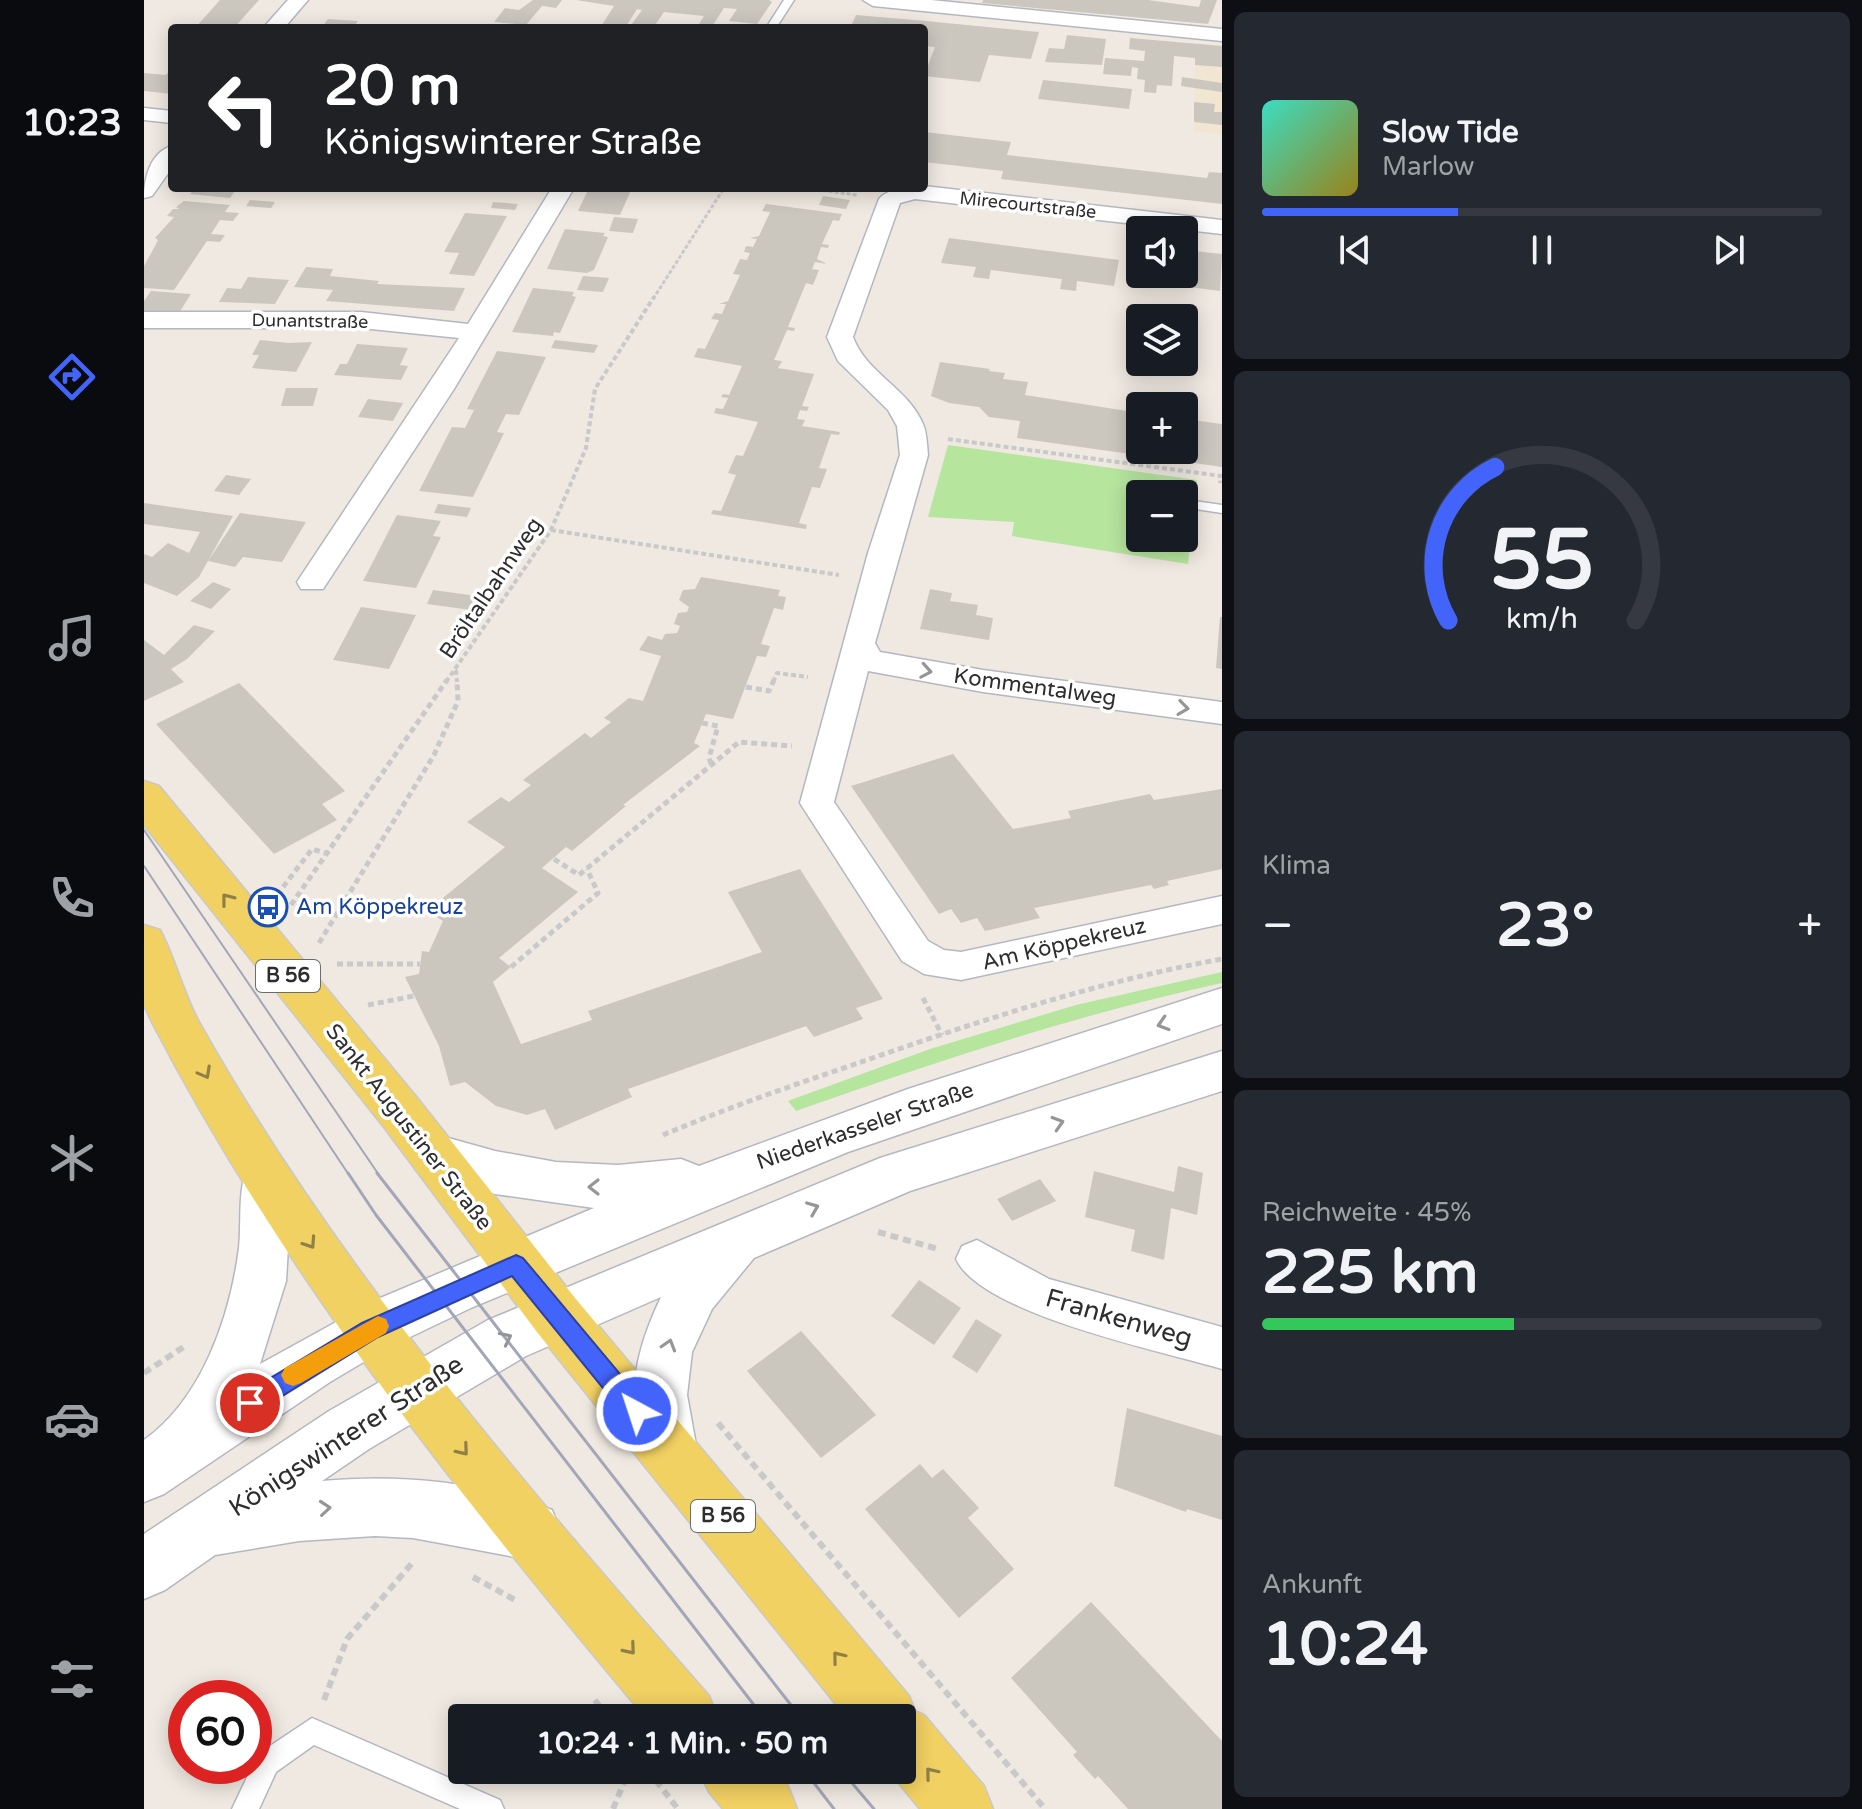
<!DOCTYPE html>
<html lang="de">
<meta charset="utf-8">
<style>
body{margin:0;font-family:"Varela Round",sans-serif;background:#242831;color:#f1f3f6;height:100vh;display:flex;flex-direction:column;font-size:30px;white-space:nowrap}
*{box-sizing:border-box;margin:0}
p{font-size:26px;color:#9ea1a6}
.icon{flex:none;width:44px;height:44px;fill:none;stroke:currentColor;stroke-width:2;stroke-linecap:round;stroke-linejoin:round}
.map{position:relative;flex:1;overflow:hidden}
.sheet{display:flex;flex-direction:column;gap:12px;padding:12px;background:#0d0f14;width:640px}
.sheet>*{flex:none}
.top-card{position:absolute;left:24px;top:24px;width:760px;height:168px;border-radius:8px;box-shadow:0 4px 20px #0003;background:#202124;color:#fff;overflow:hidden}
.tools{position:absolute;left:982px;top:216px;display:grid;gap:16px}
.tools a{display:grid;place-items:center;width:72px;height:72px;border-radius:8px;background:#171b24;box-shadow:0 4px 20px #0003;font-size:40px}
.speed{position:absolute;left:24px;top:1680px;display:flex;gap:16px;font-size:40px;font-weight:700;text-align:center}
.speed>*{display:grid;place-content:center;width:104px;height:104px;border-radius:50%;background:#171b24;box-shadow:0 4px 20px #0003;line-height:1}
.speed .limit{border:12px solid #d22;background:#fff;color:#111}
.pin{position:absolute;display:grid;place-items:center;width:68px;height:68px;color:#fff;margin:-34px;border:4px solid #fff;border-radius:50%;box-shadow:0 2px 8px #0007}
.me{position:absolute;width:88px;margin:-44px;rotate:320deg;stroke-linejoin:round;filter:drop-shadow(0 0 6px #0008)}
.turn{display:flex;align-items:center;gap:28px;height:168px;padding:0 24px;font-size:36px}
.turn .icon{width:104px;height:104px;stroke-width:2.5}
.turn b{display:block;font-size:56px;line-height:68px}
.big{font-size:60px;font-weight:800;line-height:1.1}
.sheet .card{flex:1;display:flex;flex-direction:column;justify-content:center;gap:12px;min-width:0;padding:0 28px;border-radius:12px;background:#242831}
.sheet .dial{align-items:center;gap:0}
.dial svg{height:208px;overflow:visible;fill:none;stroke:#363941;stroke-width:7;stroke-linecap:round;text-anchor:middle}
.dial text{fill:#f1f3f6;stroke:none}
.song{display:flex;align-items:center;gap:24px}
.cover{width:96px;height:96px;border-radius:12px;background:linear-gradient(135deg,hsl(170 70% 55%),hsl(50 70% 35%))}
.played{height:8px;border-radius:4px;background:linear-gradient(90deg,#4264fb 35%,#363941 35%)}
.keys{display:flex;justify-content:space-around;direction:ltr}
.heat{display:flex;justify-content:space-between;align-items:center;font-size:44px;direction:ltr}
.charge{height:12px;border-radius:6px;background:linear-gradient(90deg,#34c759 45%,#363941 0)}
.trip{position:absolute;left:304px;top:1704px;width:468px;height:80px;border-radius:8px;background:#171b24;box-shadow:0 4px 20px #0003;font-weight:800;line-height:80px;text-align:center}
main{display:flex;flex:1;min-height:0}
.tabs{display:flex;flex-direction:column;width:144px;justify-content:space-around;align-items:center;background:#090b0e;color:#9ea1a6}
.tabs .icon{width:56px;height:56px}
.tabs .current{color:#4264fb}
.tabs b{font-size:36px;color:#f1f3f6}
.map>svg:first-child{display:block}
</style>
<main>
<nav class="tabs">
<b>10:23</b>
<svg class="icon current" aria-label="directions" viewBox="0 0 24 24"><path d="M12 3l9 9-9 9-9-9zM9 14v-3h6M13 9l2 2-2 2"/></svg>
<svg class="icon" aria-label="music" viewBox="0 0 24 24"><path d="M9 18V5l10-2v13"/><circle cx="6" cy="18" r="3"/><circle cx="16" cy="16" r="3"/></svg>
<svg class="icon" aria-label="phone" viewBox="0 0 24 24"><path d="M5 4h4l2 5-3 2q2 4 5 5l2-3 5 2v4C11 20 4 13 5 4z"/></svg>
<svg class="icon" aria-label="climate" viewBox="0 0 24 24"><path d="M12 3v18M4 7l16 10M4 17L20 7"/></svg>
<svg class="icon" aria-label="car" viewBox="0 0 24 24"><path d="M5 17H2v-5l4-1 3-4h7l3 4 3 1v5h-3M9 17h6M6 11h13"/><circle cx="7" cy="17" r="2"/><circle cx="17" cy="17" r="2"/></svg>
<svg class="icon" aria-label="filters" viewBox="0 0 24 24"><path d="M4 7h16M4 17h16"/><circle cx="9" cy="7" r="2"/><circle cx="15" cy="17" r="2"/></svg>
</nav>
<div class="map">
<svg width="1078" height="1809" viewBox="0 0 1078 1809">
<rect width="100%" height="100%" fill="#efe9e1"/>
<path fill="#f0e6d1" d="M1051,65l27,2v67l-28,-3z"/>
<path fill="#b6e59e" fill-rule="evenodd" d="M804,445l249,35 -9,84 -176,-28 2,-14 -86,-5zM996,494h44v44h-44z
M1078,972v11c-146,32 -285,78 -426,128l-8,-10 142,-52 146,-44z"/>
<path fill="#cbc7bf" d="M76,0h39l-25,28h-39z
M389,0h29l-6,8 -14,-2 -16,19 -32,-3 11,-14 14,2z
M432,0h193l3,2 -15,22 -28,-3 8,-12 -13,-1 -11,17 -14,-1 5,-8 -40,-4 -11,16h-24l13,-18 -5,-1 -12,19h-25l14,-22z
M839,0h165l51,7 2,-7h16l-9,24 -226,-21z
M712,15l70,6 113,11 -8,27 -42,-4 -9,27 -56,-6 11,-29 -11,-1v-18h-74z
M184,19l30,2 -5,7h-32z
M923,35l39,4 -4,26 -57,-3 4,-14 15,1z
M986,38l92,8v21l-27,-2v-7l-21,-2 -2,30 -15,-1 -1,8 -12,-1 1,-12 -8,-1 1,-11 -6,-1 -1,9 -28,-2 2,-16 39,3 1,-10 -16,-2z
M28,68v26l-28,-3v-18l22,2z
M1038,77l40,6v9l-41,-6z
M899,80l89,9 -3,20 -91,-10z
M1050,102l21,2 -1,8h8v13l-28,-3z
M780,132l87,10 -4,13 200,23 2,-6 13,1v31l-221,-25 2,-8 -79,-9z
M51,188h42l-7,10 -40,-4z
M445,188h43l-12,27 -42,-4z
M679,196l27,4 -4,9 -27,-4z
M106,200l25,2 -4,6 -25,-2z
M40,201l46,4 -5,7 14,1 -6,8 -13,-1 -9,14 14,1 -5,7 -13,-1 -33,49 -30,-2v-22l11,-20 3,-6 -3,-2 19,-21 -7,-1 6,-7h6l-3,-2z
M349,202l25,2 -3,6 -24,-2z
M622,204l76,10 -3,7 -6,-1 -11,24 7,1 -1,3 -7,-1 -4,12 10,5 -12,-2 -3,7 7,1 -6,15 -7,-2 -18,44 7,1 -1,3 -7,-1 -13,30 8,1 -4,7 36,6 -12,32 7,1 -2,4 -7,-1 -3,9 8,1 -3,6 38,6 -1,3 -8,-1 -12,34 8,1 -7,19 -8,-1 -13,36 8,2 -1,4 -95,-15 2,-4 8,1 15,-36 -8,-2 8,-18 7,1 15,-34 -44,-9 2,-5 7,1 5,-11 -7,-1 2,-3 6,1 13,-29 -48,-9 4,-9 7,1 14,-29 -8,-1 4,-6 7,1 4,-10h-7l9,-3 12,-26 -7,-1 7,-15 7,1 3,-7 -6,-1 2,-6 7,1 4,-8 -7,-1 9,-2 11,-24 -8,-1z
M321,213l42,3 -33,60 -25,-2 10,-21 -15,-1z
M470,217l24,2 -5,14 -24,-2z
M421,229l40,4 -2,3 5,1 -14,33 -7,3 -40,-4z
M805,238l170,22 -5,26 -37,-5 -1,10 -16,-2 2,-10 -71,-9 -2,9 -16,-2 3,-10 -35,-4z
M1040,250l38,4 -2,37 -62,-8 2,-9h24z
M162,267l27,2 -3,7 49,5 -2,3 88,4 -11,23 -128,-10 7,-11 -39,-3z
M439,276l26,2 -6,14 -26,-2z
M104,277l41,3 -14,24 -56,-2 8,-14 14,1z
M389,288l41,4 -2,4 4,1 -16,36 -6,-1 -1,4 -41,-4z
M7,291l40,3 -12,19h-35v-12z
M116,340l29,3 23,-1 -16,30 -44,-4 7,-13h-7z
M411,340l43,5 -4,8 -43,-5z
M213,344l51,4 -8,17 8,1 -7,14 -67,-5 6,-11h7z
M353,351l49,6 -27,58 -13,-1 -9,18 7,1 -31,64 -54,-6 33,-64 13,1 9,-18 -7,-1z
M796,362l50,7 -1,2 16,2 -2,6 25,3 -3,13 115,18v37h44v-31l38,5v43l-205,-29 3,-17 -31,-4 -10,-10 -30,-4 -18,-7z
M142,388h32l-5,18h-32z
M224,399l35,4 -10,18 -35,-4z
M82,475l25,4 -12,16 -25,-4z
M0,503l89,13 -34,61 -22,19 -33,-13v-29l8,3 16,-14 21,10 11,-21 -56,-8z
M294,504l33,4 -4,9 -33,-4z
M96,513l66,9 -24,40 -39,-5 -8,10 -27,-6z
M253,515l44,6 -8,15 8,1 -25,51 -53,-7z
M557,577l79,13 -2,6 8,1 -3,13 -9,-2 -13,36 9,2 -4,11 -9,-1 -24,63 -27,-5 -12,29 6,3 -77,59 3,1 -54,45 -6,-4 -24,21 36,24 -79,66 12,9 -18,15 28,62 71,-24 -4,-9 174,-59 -34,-60 72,-23 83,130 -27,9 7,11 -49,18 -8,-11 -178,63 4,8 -77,33 -10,-21 -18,6 -31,-9 -31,-24 -15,4 -11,-40 -34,-69 14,-3 3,-23 7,1 14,-31 -16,-10 78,-64 -38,-25 34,-25 8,5 22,-17 -8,-5 62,-47 6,5 20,-16 -7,-4 25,-20 14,3 18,-45 -22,-6 9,-14 14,4 3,-6 12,-1 3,-7 -6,-2 4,-11 9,-1 2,-5 -10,-7 4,-10 12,-1z
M69,582l18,7 -20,20 -21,-8z
M786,589l22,4 -2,8 28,4 -2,10 17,3 -4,22 -69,-11z
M289,590l44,6 -6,14 -44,-6z
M217,607l55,8 -27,54 -56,-9z
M1076,617h2v52l-6,-1z
M50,625l21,6 -28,28 -16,10 13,13 -40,19v-61l20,15z
M95,683l106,108 -23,13 15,16 -63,34 -118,-130z
M809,754l60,75 58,-11 -3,-7 82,-17 4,6 68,-11v80l-55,12 2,4 -15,4 -3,-4 -117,23 6,10 -55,13 -8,-13 -16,5 -10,-14 -12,5 -88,-128z
M1034,1166l25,7 -6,42 -26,-7 -7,52 -33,-9 4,-21 -50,-13 9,-46 80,21z
M896,1179l16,22 -44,20 -15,-22z
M775,1280l42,28 -27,37 -43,-29z
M832,1319l26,16 -25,38 -25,-16z
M657,1331l75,84 -55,43 -74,-87z
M983,1408l95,28v84l-35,-11 -1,3 -72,-26z
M776,1464l12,14 11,-9 36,39 -11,10 46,51 -55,49 -94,-109z
M947,1602l131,139v68h-94l-30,-33 -3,3 -22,-24 4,-3 -66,-74z"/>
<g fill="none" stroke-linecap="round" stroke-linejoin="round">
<g stroke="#b4b7c1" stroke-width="3">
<path id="lane" d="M640,0h10l-18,28h-10z
M1050,501l28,4v8l-33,-5 -2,-3z
M168,1718l188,82 4,9h-44l-146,-64 -38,27 -17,37h-27l26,-55z"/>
</g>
<g stroke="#b4b7c1" stroke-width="3">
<path id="street" d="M144,0h20l-24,28h-21z
M719,0h68l291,29v12l-349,-35z
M0,108l28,3v12l-28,-3z
M28,146v22l-20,28 -8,2c0,-19 6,-46 28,-52z
M780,186l298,34v14l-307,-35 -15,4 -47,134c13,36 55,51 70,87 4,9 4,21 5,31l-53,188 5,9 103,18 239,32v22l-239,-32 -115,-21 -34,131 94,139 16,9 17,2 261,-56v28l-261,56 -37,-6 -22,-13 -102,-158 68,-250 32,-98 -3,-29 -9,-16 -50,-49 -11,-24 52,-138c11,-13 32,-9 45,-13z
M408,188h22l-120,201 -131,200h-22l-4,-7 162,-244 -98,-10h-217v-16h217l107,12z
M833,1240l72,39 173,48v42c-60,-18 -241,-55 -266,-110l6,-13z"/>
</g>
<g stroke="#b4b7c1" stroke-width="3">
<path id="secondary" d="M1078,988v36l-374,128 -375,155 -86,41 -57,34 -166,112 -20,8v-62c58,-41 86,-123 95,-192 3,-28 -2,-59 10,-84l18,-7 18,7 7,15 -6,102 -26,83 118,-65 216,-91 -99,-14 -79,-24 -7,-15 7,-15 18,-6 61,17 61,11 62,3 63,-6 18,7 209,-77z
M1078,1051v40l-312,100 -156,67 -42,51 -20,43 -5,43 10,55 -8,19 -20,8 -20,-8c-26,-61 -16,-113 12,-172l-135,59 -157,93 -47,32c75,-7 159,0 230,29l8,21 -8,21 -21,8 -118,-22 -38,-2 -76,5 -84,14 -50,35 -21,9v-65l185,-123 159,-91 392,-162z"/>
</g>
<g stroke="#c9c9c9" stroke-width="3">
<path id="primary" d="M0,781l15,5 259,313 157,199 334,398 6,15 9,4 60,71 9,23h-73l-32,-39h14v-52h-55l-310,-386 -153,-205 -240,-302z
M0,925l16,5c16,30 23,64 40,94 139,247 324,460 509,672l9,22h-72c-184,-219 -362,-441 -494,-696l-8,-17z
M555,1770h74l15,16 9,23h-74l-14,-17z"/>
</g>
<path stroke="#c9c9c9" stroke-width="3" stroke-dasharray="4 2" stroke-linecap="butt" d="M661,188l52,7
M509,299l71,-111"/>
<path stroke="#c9c9c9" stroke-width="4" stroke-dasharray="5 3" stroke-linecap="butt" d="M804,439l273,37 -1,7
M407,530l288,45
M312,670l1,12
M302,682l105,-152 35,-82 9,-59 59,-92
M629,682l4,-9 31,4"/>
<path stroke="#c9c9c9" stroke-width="5" stroke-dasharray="6 4" stroke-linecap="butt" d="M602,687l23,4 5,-11
M558,723l16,3 -9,32 2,6
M410,859l25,16 160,-133 53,4
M133,895l35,-46 16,5
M147,905l156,-225
M175,943l115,-188 24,-54 -1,-21
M193,964h83
M367,967l87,-74 -11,-24
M779,998l19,37
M224,1005l46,-9
M519,1135c73,-31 149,-56 224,-82 110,-38 220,-73 335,-94"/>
<path stroke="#c9c9c9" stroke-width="6" stroke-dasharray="8 5" stroke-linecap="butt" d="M734,1232l60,17
M0,1373l41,-27
M574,1423l327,386
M329,1577l44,24
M180,1700l23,-61 66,-77
M451,1700l13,18
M504,1770l30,39
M469,1809l16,-39"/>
<use href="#lane" fill="#fff" fill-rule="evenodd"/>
<use href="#street" fill="#fff" fill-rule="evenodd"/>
<use href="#secondary" fill="#fff" fill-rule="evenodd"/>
<use href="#primary" fill="#f2d163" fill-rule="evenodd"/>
<path stroke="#a3a6b8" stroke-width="2" d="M0,830l235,345
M0,866l205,309"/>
<path stroke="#a3a6b8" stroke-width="3" d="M204,1173l28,42 388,503
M233,1173l424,545
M660,1770l30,39
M697,1770l33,39"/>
</g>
<defs><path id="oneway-chevron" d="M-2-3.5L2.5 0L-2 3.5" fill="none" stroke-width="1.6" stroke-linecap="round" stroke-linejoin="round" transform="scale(2)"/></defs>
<g stroke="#969696">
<use href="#oneway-chevron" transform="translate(782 671) rotate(10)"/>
<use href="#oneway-chevron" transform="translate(1039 708) rotate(8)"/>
<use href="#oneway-chevron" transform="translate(1019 1024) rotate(163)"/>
<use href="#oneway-chevron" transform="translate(914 1123) rotate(-17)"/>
<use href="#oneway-chevron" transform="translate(450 1187) rotate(180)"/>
<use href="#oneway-chevron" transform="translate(669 1208) rotate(-22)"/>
<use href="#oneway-chevron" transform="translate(362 1338) rotate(-26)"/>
<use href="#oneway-chevron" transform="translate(525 1345) rotate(-73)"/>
<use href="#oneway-chevron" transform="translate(181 1508) rotate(-5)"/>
</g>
<g stroke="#908048">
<use href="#oneway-chevron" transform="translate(83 899) rotate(-128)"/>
<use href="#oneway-chevron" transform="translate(61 1073) rotate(61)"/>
<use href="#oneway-chevron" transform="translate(166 1243) rotate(56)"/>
<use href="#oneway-chevron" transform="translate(319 1450) rotate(50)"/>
<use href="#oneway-chevron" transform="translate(486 1649) rotate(50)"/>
<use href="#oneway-chevron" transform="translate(694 1657) rotate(-129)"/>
<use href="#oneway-chevron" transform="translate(787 1773) rotate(-129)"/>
</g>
<path fill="#4264fb" stroke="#2b41a3" stroke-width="2" d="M372,1255l7,3 122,146 3,7 -3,8 -8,3 -9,-3 -116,-143 -134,61 -120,74 -8,3 -8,-3 -3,-8 3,-8 120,-72z"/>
<path fill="#f59e0b" d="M234,1316l8,3 3,7 -3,7 -85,50 -8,3 -8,-3 -4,-8 4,-7z"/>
<defs>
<g id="bus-ring" transform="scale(2)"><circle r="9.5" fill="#fff" stroke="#1a4fb4" stroke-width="1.5"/><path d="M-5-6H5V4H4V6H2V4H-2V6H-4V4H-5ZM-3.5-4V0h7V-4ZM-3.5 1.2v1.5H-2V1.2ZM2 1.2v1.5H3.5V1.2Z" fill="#1a4fb4"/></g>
</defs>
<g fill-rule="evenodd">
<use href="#bus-ring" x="124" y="907"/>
</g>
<g text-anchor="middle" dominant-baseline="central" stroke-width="7" stroke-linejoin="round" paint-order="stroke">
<g font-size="18" fill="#2e2e2e" stroke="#fff">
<text transform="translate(884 205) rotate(6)">Mirecourtstraße</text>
<text transform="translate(166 321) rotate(1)">Dunantstraße</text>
</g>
<g fill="#fff" stroke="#6d6d6d" stroke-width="2">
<rect x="112" y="960" width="64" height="32" rx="6"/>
<rect x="547" y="1500" width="64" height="32" rx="6"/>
</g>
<g font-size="20" font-weight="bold" fill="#2e2e2e">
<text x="144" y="976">B 56</text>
<text x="579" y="1516">B 56</text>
</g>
<g font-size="22" fill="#2e2e2e" stroke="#fff">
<text transform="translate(347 588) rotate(-56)">Bröltalbahnweg</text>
<text transform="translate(891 687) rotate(8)">Kommentalweg</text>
<text transform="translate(920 944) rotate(-13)">Am Köppekreuz</text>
<text transform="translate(721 1126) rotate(-19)">Niederkasseler Straße</text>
<text transform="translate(265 1127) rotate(52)">Sankt Augustiner Straße</text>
</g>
<g font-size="22" fill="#164399" stroke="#fff" text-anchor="start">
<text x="152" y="907">Am Köppekreuz</text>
</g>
<g font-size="26" fill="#2e2e2e" stroke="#fff">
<text transform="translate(975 1318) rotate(16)">Frankenweg</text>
<text transform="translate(202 1436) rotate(-33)">Königswinterer Straße</text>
</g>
</g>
</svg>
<div class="tools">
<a><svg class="icon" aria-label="sound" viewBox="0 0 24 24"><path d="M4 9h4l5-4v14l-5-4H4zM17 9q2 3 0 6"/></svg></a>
<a><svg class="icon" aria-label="layers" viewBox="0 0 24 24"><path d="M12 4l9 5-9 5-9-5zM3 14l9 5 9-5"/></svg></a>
<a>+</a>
<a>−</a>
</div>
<div class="speed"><div class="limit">60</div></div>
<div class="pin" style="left:106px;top:1403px;background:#d93025"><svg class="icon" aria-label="arrive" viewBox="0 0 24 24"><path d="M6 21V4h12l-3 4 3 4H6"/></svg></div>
<svg class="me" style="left:493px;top:1411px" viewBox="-20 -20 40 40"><circle r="17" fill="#4264fb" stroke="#fff" stroke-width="3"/><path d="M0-11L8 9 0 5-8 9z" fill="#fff"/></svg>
<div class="trip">10:24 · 1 Min. · 50 m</div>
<div class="top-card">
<div class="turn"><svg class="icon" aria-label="left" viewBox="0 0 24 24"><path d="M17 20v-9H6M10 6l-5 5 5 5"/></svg><div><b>20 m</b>Königswinterer Straße</div></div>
</div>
</div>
<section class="sheet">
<div class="card">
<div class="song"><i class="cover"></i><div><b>Slow Tide</b><p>Marlow</p></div></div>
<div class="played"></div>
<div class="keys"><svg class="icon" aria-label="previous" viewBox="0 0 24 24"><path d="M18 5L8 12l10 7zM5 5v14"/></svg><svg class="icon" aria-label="pause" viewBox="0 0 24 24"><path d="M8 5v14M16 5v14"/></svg><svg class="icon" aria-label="next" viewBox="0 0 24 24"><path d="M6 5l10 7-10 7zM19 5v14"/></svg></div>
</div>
<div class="card dial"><svg viewBox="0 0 100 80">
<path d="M14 69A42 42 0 1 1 86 69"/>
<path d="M14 69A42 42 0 0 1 32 10" stroke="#4264fb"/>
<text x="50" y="56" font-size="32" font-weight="700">55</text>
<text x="50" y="72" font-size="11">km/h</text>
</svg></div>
<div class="card"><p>Klima</p>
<div class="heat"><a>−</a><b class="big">23°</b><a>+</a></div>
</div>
<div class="card"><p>Reichweite · 45%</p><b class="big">225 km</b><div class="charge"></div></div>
<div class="card"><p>Ankunft</p><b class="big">10:24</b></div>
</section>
</main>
